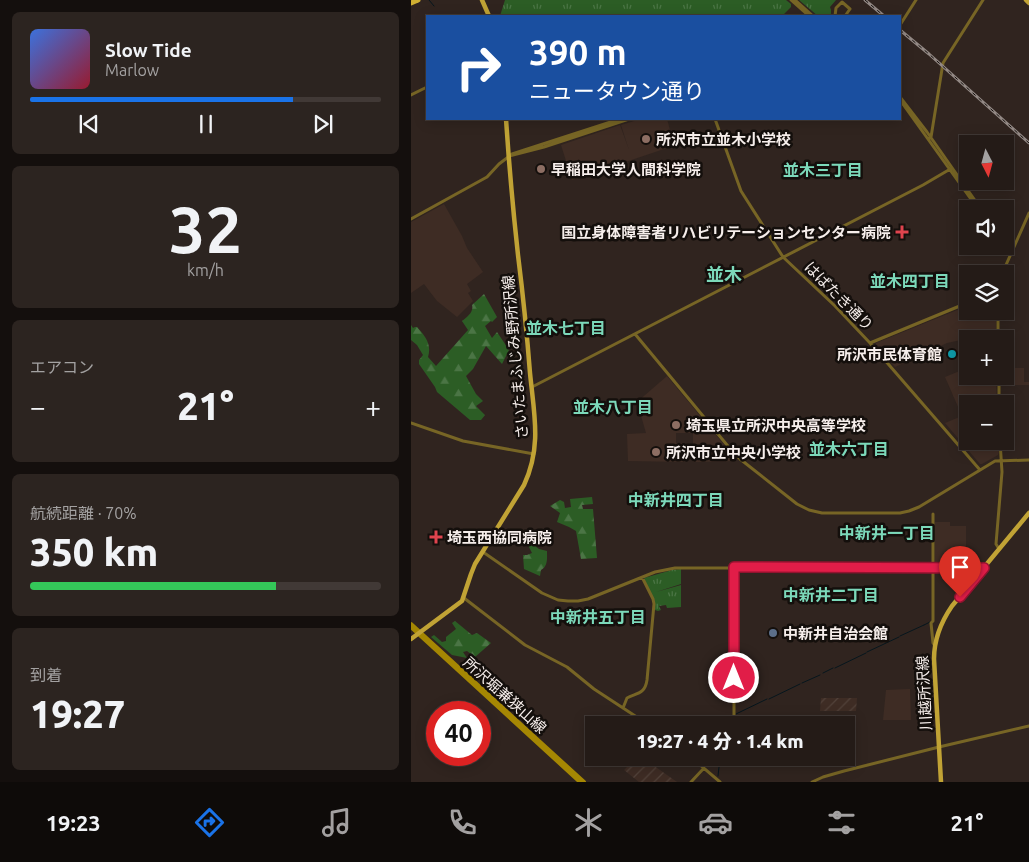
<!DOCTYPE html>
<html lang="ja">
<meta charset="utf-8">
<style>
body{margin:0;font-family:Ubuntu,"Noto Sans JP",sans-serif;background:#2c2420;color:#f1f3f6;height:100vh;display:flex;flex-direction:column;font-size:19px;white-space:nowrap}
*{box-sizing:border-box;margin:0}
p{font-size:16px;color:#a3a1a1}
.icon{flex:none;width:28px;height:28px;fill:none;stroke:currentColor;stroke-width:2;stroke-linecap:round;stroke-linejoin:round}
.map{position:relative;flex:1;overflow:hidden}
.drawer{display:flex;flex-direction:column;gap:12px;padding:12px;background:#140f0d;width:411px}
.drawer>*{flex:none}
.guide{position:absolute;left:15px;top:15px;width:475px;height:105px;border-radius:0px;box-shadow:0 2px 12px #0003,0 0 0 1px #413936;background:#1a4fa0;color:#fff;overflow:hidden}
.needle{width:32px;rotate:174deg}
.controls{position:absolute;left:548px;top:135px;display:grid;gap:10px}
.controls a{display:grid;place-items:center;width:55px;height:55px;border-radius:0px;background:#241b17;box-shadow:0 2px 12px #0003,0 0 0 1px #413936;font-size:25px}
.speed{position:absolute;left:15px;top:701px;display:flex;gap:10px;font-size:25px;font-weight:700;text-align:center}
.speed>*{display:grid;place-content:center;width:65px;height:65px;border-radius:50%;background:#241b17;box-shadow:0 2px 12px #0003,0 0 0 1px #413936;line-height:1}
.speed .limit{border:8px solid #d22;background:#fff;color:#111}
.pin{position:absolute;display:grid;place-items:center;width:42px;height:42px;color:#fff;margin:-51px -21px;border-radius:50% 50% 50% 0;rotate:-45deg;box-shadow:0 0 5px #0007}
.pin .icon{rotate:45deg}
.me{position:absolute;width:55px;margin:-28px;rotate:0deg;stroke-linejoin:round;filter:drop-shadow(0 0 4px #0008)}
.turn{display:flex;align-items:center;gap:18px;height:105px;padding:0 20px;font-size:22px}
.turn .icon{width:65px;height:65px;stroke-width:2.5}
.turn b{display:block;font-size:35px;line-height:42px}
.big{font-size:38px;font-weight:800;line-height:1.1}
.drawer .widget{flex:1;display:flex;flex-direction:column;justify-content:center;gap:8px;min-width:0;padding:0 18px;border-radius:8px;background:#2c2420}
.drawer .dial{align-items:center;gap:0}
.dial b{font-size:65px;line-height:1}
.song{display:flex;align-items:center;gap:15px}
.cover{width:60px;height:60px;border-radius:8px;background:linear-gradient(135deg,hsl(220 70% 55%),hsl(350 70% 35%))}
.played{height:5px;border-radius:2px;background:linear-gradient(90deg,#1a73e8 75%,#413936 75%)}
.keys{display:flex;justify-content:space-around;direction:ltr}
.heat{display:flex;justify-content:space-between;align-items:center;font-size:28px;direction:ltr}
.charge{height:8px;border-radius:4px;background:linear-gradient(90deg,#34c759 70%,#413936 0)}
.trip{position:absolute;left:174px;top:716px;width:270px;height:50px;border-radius:0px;background:#241b17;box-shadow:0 2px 12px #0003,0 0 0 1px #413936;font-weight:800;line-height:50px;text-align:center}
.tabs{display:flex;height:80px;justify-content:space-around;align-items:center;background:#0e0b09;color:#a3a1a1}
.tabs .icon{width:35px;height:35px}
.tabs .active{color:#1a73e8}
.tabs b{font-size:22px;color:#f1f3f6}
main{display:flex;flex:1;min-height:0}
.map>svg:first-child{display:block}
</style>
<main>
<section class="drawer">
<div class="widget">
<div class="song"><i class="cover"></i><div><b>Slow Tide</b><p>Marlow</p></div></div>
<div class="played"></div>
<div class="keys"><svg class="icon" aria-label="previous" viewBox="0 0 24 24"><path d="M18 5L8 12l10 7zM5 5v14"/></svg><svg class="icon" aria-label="pause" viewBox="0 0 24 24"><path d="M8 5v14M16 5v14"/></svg><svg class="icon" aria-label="next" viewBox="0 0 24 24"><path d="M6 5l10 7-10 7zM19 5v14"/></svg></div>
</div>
<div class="widget dial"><b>32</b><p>km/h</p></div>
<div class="widget"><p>エアコン</p>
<div class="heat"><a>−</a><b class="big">21°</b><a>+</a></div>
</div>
<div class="widget"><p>航続距離 · 70%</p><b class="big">350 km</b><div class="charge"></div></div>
<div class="widget"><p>到着</p><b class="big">19:27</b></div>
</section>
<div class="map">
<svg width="618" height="782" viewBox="0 0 618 782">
<defs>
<pattern id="industrial-furrows" width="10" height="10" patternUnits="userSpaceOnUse" patternTransform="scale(1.25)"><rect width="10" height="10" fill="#3e2c24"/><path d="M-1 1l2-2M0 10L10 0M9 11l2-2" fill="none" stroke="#514139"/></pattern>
<pattern id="grass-tufts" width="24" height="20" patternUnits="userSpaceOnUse" patternTransform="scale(1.25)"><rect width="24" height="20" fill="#2c5d25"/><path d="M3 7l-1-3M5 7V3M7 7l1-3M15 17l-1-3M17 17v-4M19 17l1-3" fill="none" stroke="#4b7545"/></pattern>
<pattern id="forest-firs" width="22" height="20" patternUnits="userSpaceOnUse" patternTransform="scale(1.25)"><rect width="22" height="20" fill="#2c5d25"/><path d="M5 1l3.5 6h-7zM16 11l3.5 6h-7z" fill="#4b7545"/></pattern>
</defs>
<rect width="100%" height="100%" fill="#30241f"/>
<path fill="#3e2c24" d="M230,119h26l3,11 -5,2 5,15 -98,33 -11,-35 59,-20 9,25 -8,-25z
M33,204l18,32 5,12 16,24 -16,12 4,7 -3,2 5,8 -16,16 -20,-16 -13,-17 -13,9v-71z
M556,306v5h29v24l-11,4h-18v6l-3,2 -3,-7 -14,3 -52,24 -19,-21v-3z
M556,368v8h29l1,28h-30v37h31l1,11 -1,3 -16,9h-2l-35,-41 17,-7 -17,-39z
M594,368h19v14h5v3h-28v-9h4z
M256,376l69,83 -1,2 -42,1v-29h-17v10h8l1,19 -57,-1 -1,-27 19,-1 -9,-31z
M524,522h15v4h16v21l4,1v18h-35z
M499,689l1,31h-28l3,-30z"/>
<path fill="url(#industrial-furrows)" d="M410,698h36l-1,13h-36z
M222,758h20l-3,5 27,19h-38l-15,-12 3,-3 -1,-1z"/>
<path fill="url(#grass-tufts)" d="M94,0h281l5,4v3l-9,9h-282z
M388,0h37l-6,7 1,3v6h-13z
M270,569v15l-25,8 25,-7v22l-14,1 -1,-3 -7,1 2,4 -3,1 -3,-1v-7l-11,-25 28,-8z"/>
<path fill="url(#forest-firs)" d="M73,294l13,23 -5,5 -1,-1 -6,5 7,12 5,-6 12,18 -7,14 -16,-18 -13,23 -7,7 10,18 7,7 -7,5 9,9 -4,5h-11l-33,-28 -2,-5 -16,-23v-4l4,-5 -6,-10 -6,-5v-15l2,3 2,-1h2c8,9 15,17 11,30l8,9 32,-36 -6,-9c5,-4 12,-9 10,-16z
M181,497l1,7 -11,1 1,4h10l4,49 -16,1 -5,-28 -7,-4 -12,-5 3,-9 -10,-7 10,-6 4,2 1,6 6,-1 -1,-8z
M120,543l8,6 8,2c0,8 1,15 -6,19l-1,6 -16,-7 -1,-14h4l5,-2 -4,-8z
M44,621l17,14 5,-2 14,10 -16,14 -8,-6 -4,1 4,6 -15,-3 -21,-18 3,-2 8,7 4,-1v-4l10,-8 -4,-6z"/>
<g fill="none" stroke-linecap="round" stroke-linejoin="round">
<path stroke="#06161d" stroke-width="1" d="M18,0l5,6
M513,625l6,-3
M489,636l24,-11
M456,652l32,-15
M424,668l31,-15
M412,673l10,-5
M391,683l18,-8
M358,699l31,-15
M325,714l31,-15
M307,776l2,-18"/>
<path stroke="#776525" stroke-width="3" d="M380,0l18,16
M384,0l18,16
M424,16l1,-8 6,-6 8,7 -5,7
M489,25l16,-25
M0,95l16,-8
M489,97l27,35 54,77
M489,100l78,109
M304,119l26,72 42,66 52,49 35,37 110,127
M517,139l3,-2 1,-6 11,-68 40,-63
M98,156l35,-9 85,-28
M0,219l76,-42 12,-13 13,-10 108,-35
M594,243l6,9
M593,246l2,3 4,3
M591,274l27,-61
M587,311v28
M224,334l97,117 8,8 57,45 12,6 13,3h78l9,-2 10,-4 76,-46 34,-1
M459,343l97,-40
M588,376v28
M121,387l391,-202 29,-17
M0,423l52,18 71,13
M522,514v107l-2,2 2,20 2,3
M588,549l-3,-5 6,-72 -2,-31
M72,552l59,41 16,7 10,1h10l10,-2 67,-27 20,-4h309
M323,567v149
M53,598l61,47 42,22 27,22 55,36
M212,708l4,-10c10,-5 18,-4 20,-18l7,-76 -1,-5 -11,-22
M281,758l28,24
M280,782l13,-14
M401,782l11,-5 21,-6 95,-24 90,-21"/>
<path stroke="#a58703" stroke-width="4" d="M0,624l173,158
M0,627l169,155"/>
<path stroke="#c1a335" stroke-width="4.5" d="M71,0l7,16
M615,0l3,3
M0,639l51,-38 9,-27 4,-10 49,-79c18,-39 10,-71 6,-112 -3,-39 -7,-78 -12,-118 -5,-45 -9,-91 -12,-136
M530,782l-7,-123c0,-19 7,-37 18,-53l77,-93"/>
<path stroke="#d0af32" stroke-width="5" d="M0,3l7,-3"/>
<g stroke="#938985" stroke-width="3">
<path id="rail" d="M454,0l19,16
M489,30l29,24 100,89"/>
</g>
<use href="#rail" stroke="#140f0c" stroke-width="1" stroke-dasharray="4" stroke-linecap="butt"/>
</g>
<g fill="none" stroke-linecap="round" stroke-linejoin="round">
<g stroke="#92132f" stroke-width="12">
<path id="route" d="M323,678v-111l250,1 -24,29"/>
</g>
<use href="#route" stroke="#e11d48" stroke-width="9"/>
</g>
<g fill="#8d6e63" stroke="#140f0c" stroke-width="2">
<circle cx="235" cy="139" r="5"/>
<circle cx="130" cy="169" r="5"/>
<circle cx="265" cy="425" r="5"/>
<circle cx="245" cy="452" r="5"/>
</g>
<g fill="#e0444e" stroke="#140f0c" stroke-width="2">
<path d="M488.5 224.5h5v5h5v5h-5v5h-5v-5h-5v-5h5z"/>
<path d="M22.5 529.5h5v5h5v5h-5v5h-5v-5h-5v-5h5z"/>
</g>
<circle fill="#0f9aa8" stroke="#140f0c" stroke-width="2" cx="541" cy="354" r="5"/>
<circle fill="#5c6f8a" stroke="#140f0c" stroke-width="2" cx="362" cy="633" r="5"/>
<g text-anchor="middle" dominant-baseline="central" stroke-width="5" stroke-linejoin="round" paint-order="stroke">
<g font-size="15" font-weight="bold" fill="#f6eeeb" stroke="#140f0c" text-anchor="start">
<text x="245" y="139">所沢市立並木小学校</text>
<text x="140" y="169">早稲田大学人間科学院</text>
<text x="480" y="232" text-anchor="end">国立身体障害者リハビリテーションセンター病院</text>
<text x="531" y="354" text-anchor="end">所沢市民体育館</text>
<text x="275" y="425">埼玉県立所沢中央高等学校</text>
<text x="255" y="452">所沢市立中央小学校</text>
<text x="36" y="537">埼玉西協同病院</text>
<text x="372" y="633">中新井自治会館</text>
</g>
<g font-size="15" fill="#f6eeeb" stroke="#140f0c">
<text transform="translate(428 296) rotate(45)">はばたき通り</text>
<text transform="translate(104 357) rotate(-95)">さいたまふじみ野所沢線</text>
<text transform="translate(513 693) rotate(-93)">川越所沢線</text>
<text transform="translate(94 695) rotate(42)">所沢堀兼狭山線</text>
</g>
<g font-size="16" font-weight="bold" fill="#7cd9ba" stroke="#140f0c">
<text x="412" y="170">並木三丁目</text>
<text x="499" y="281">並木四丁目</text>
<text x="155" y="328">並木七丁目</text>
<text x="202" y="407">並木八丁目</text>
<text x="438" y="449">並木六丁目</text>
<text x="265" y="500">中新井四丁目</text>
<text x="476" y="533">中新井一丁目</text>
<text x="420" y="595">中新井二丁目</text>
<text x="187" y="617">中新井五丁目</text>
</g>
<g font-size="18" font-weight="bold" fill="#7cd9ba" stroke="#140f0c">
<text x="313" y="274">並木</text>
</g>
</g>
</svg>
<div class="controls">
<a><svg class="needle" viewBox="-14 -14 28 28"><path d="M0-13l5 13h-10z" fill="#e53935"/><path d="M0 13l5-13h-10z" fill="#a3a1a1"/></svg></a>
<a><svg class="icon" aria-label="sound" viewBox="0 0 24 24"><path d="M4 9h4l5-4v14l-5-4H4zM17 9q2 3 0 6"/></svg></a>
<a><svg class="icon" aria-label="layers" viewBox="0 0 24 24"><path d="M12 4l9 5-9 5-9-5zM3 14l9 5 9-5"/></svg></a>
<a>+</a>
<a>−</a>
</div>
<div class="speed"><div class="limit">40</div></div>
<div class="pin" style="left:549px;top:597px;background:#d93025"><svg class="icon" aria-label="arrive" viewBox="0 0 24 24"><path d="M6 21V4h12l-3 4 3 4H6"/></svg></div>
<svg class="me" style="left:323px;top:678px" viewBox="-20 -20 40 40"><circle r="17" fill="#e11d48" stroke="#fff" stroke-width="3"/><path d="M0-11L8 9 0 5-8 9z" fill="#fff"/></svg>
<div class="trip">19:27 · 4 分 · 1.4 km</div>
<div class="guide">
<div class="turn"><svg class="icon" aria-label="right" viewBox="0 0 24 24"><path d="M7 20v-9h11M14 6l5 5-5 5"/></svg><div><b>390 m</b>ニュータウン通り</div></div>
</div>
</div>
</main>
<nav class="tabs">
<b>19:23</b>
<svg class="icon active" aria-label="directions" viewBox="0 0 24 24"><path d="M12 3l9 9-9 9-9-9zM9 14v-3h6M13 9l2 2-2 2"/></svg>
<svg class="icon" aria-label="music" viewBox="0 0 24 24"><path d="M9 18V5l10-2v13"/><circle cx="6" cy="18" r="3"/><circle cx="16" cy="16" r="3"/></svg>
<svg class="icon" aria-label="phone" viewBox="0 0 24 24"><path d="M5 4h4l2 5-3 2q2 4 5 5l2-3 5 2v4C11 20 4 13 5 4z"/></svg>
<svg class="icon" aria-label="climate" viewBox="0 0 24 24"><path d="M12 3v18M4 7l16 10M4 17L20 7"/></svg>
<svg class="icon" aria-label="car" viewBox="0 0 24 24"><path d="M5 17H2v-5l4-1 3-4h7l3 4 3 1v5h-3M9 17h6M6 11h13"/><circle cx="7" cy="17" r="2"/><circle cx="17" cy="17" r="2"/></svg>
<svg class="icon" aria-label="filters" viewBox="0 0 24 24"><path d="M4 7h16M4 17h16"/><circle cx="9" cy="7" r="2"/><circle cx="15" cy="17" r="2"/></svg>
<b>21°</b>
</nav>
